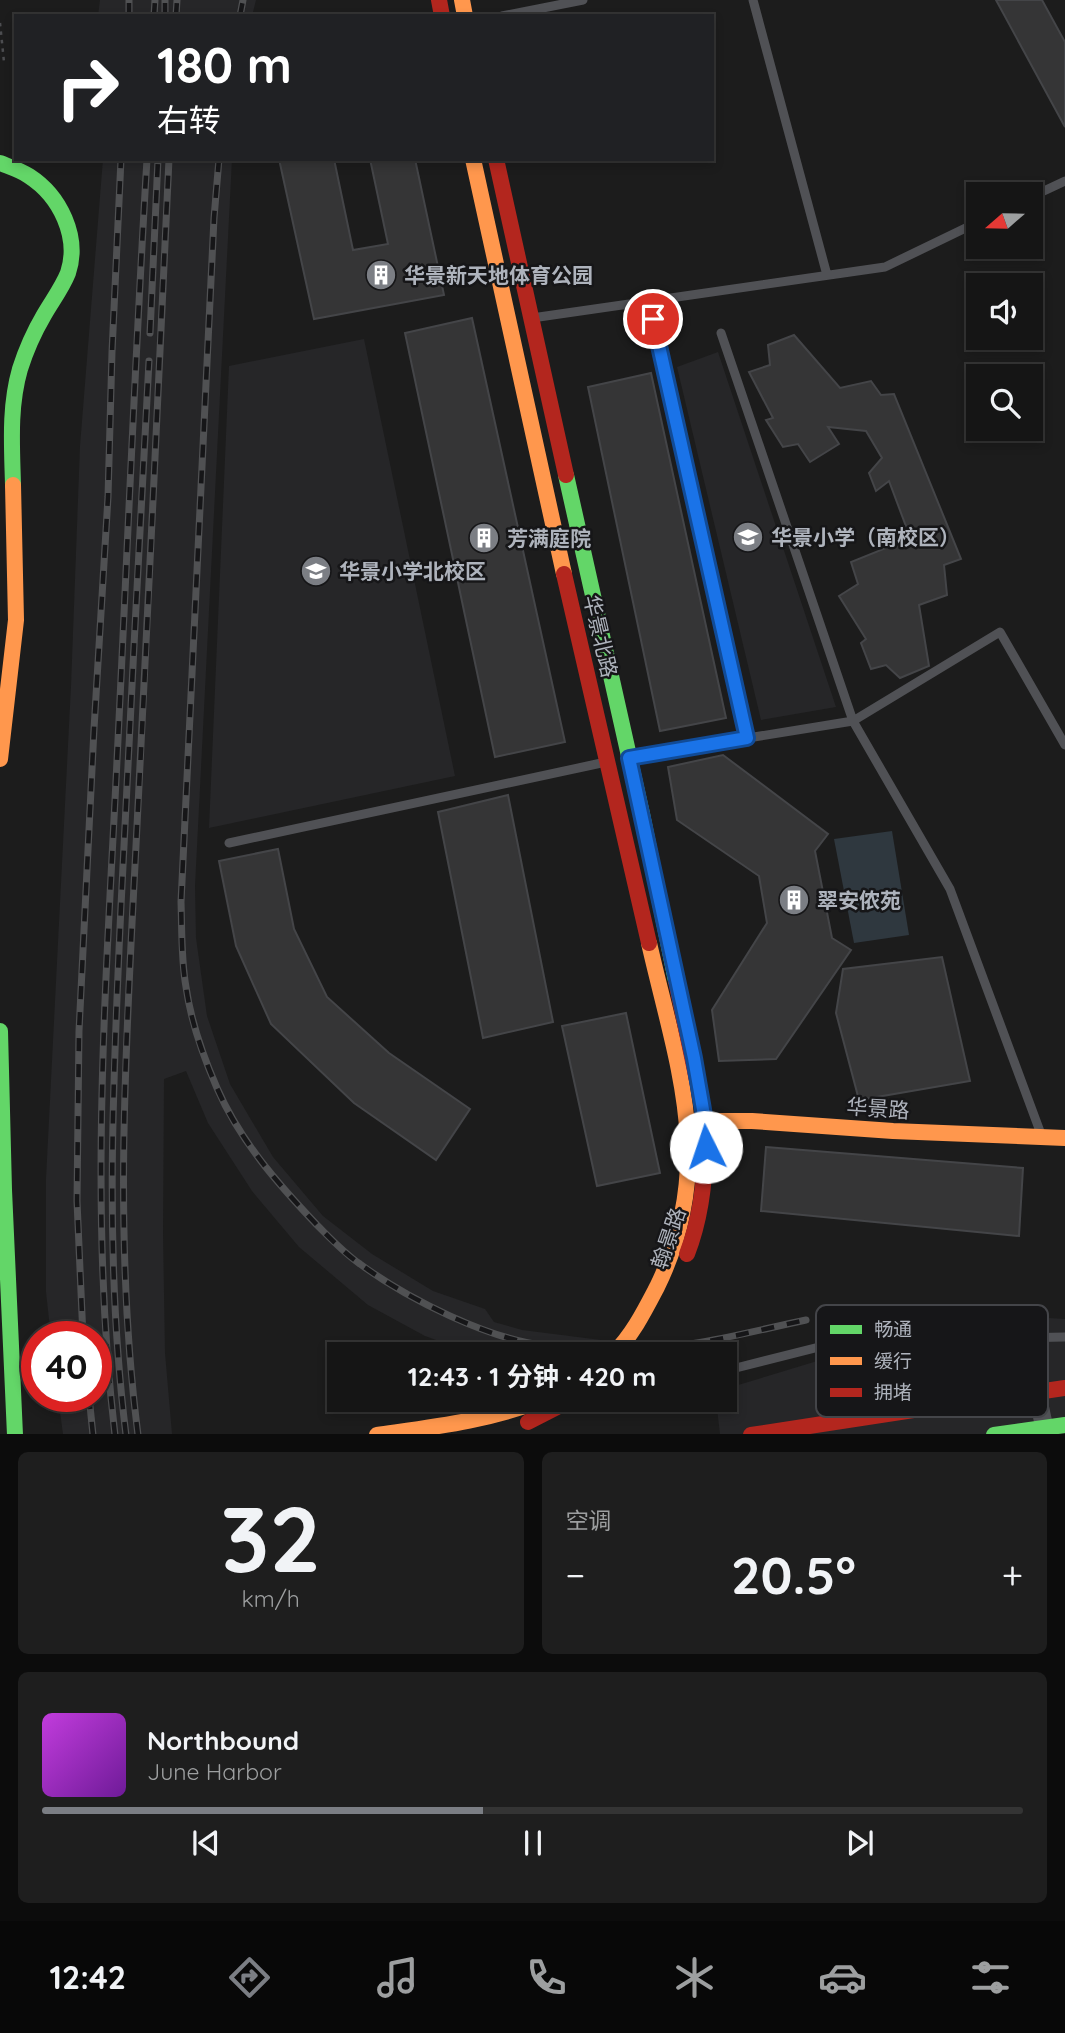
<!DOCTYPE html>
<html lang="zh">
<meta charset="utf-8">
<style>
body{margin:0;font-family:Quicksand,"Noto Sans SC",sans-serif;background:#1e1e1e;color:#f1f3f6;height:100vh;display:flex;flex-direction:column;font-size:26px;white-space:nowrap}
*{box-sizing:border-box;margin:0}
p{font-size:23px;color:#9d9fa0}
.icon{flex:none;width:38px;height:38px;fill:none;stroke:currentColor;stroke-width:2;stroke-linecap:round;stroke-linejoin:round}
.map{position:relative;height:1434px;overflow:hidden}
.panel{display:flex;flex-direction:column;gap:18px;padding:18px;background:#0c0c0c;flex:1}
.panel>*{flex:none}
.top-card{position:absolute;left:14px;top:14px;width:700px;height:147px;border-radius:0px;box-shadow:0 4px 10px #0003,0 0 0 2px #343434;background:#202124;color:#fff;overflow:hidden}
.needle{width:46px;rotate:250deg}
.fabs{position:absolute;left:966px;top:182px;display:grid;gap:14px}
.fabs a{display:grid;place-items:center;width:77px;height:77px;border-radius:0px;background:#151515;box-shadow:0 4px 10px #0003,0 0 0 2px #343434;font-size:35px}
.speed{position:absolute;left:21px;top:1321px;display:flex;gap:14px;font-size:35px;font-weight:700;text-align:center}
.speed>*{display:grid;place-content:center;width:91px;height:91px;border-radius:50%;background:#151515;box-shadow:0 4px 10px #0003,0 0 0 2px #343434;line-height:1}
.speed .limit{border:10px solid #d22;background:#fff;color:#111}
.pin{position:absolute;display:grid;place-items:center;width:60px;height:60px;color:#fff;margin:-30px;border:4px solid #fff;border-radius:50%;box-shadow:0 2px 7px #0007}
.me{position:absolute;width:77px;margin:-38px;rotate:356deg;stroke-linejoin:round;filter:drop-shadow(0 0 5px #0008)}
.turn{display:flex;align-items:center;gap:24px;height:147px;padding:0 28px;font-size:32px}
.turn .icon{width:91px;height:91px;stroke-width:2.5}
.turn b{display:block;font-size:49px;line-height:60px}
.big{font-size:52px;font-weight:700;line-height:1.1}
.panel .tile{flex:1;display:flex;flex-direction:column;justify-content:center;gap:10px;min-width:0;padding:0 24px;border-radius:10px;background:#1e1e1e}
.panel .dial{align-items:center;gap:0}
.dial b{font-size:91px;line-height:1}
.song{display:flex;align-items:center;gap:21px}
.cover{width:84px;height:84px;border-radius:10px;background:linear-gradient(135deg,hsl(290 70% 55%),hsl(280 70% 35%))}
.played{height:7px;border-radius:4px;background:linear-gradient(90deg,#7b7e84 45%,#343434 45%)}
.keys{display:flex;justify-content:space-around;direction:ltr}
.heat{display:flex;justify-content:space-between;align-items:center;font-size:38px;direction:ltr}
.panel .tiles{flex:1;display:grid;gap:18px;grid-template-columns:1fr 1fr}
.tile:last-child{grid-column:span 2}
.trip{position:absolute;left:327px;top:1342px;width:410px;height:70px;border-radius:0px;background:#151515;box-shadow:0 4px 10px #0003,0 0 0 2px #343434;font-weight:700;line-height:70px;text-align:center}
.menu{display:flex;height:112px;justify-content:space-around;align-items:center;background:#080808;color:#9d9fa0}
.menu .icon{width:49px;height:49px}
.menu .active{color:#7b7e84}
.menu b{font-size:32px;color:#f1f3f6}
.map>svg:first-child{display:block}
</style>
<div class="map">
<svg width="1065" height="1435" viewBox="0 0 1065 1435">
<rect width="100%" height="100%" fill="#1c1c1c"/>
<path fill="#262628" d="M100,0h156l-4,16h-154z
M103,159h129l-37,727 1,52 11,78 23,68 43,73 50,59 49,38 61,37 52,18 9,13 28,8 87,11 -17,13h-117l-50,-18 -57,-31 -69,-58 -47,-56 -44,-68 -22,-52 -22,8 -1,154 2,120 7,81h-109l-5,-37 38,-1v-59h-45l-5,-45v-113l25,-493 9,-240z
M364,339l91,437 -246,52 20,-462z
M718,352l118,355 -75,13 -84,-353z
M1048,1318l17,1v115h-345l-4,-34h8l1,-11 112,-34 105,-3 1,-21z"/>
<path fill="#2f383f" d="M892,831l17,104 -55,8 -20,-104z"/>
<path fill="#353536" stroke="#444548" stroke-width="2" d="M996,0h46l23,42v85z
M279,159h55l19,91 35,-6 -18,-85h45l29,136 -130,24z
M472,318l93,424 -70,15 -90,-424z
M794,335l46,53 31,-7 10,14 13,-1 67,165 -17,6 3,30 -28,10 10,61 -29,12 -14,-13 -15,4 -10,-26 5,-4 -27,-43 19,-12 -7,-22 45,-18 -1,-1 15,-6 -21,-56 -13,10 -7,-18 13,-15 -16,-27 -38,-4 11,17 -29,18 -12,-18 -15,3 -17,-27 7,-2 -24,-46 21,-7 -2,-20z
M651,373l75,345 -66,13 -72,-344z
M723,755l105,79 -13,17 17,87 19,12 -75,109 -57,2 -7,-51 55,-87 -8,-47 -82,-56 -9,-53z
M508,795l45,227 -70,16 -45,-226z
M278,849l16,80 33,68 62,56 81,56 -34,51 -82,-57 -83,-79 -35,-78 -17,-85z
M942,957l28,124 -111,19 -23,-87 7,-44z
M626,1013l34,160 -63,13 -35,-160z
M766,1147l257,21 -4,68 -258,-25z"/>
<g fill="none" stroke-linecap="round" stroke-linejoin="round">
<path stroke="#4c4d50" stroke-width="2.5" stroke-dasharray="3.5 5" stroke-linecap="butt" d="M0,23l4,39"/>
<path stroke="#505155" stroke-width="9" d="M753,0l74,275
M502,16l81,-16
M1031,197l34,-16
M649,301l98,437
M532,318l353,-51 93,-45
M631,757l222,-36 -132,-388
M229,843l377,-81
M1041,1134l-91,-245 -97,-168 147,-89 65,113
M724,1371l115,-29 226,-5
M570,1403l11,2 27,-5"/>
<path stroke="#505155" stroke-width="18" d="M1025,1338l21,97"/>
<path stroke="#63d668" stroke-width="16" d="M0,163c10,4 20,7 29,13 31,20 51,61 39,97 -6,15 -16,28 -24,42 -10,17 -18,35 -24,54 -11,38 -8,77 -7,116
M566,475l76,339 34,167
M0,1031l4,159 11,245"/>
<path stroke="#ff974d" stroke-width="16" d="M462,0l3,16
M473,159l91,415
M0,759l16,-139 -3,-135
M688,1121h64l141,10 172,7
M613,1354c19,-18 32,-44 44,-67 60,-122 20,-221 -8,-344
M377,1435c56,-8 111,-14 164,-35"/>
<path stroke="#b3261e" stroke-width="16" d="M439,0l3,16
M496,159l70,316
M564,574l85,369
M676,981l25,118
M687,1254c15,-39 19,-78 18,-119
M528,1422l43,-22
M751,1435l182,-28"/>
<g stroke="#505153" stroke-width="7">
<path id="rail" d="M129,16v-16
M154,16l1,-16
M165,16v-16
M176,16l1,-16
M240,16l3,-16
M219,159l-5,59 -33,684c1,28 0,57 5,85 5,35 17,69 31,101 23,53 61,96 100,137 13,13 27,28 43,39 48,35 129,76 188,82 28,3 57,5 85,4 58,-2 116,-18 173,-30
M150,333l8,-174
M83,1337l-6,-136 2,-170 15,-302 14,-232 4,-145 9,-193
M89,1396l4,39
M115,1435c-25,-211 -11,-423 0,-635 11,-213 19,-427 32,-641
M126,1435c-22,-176 -13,-353 -5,-529 9,-182 18,-363 28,-545
M138,1435c-26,-202 -11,-407 -1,-609 12,-222 21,-445 32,-667"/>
</g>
<use href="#rail" stroke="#161618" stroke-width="4.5" stroke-dasharray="13" stroke-linecap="butt"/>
<path stroke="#63d668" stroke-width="16" d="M994,1435l71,-10"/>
<path stroke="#b3261e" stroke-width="16" d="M933,1407l132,-19"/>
</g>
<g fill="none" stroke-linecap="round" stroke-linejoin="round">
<g stroke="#114b97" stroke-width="18">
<path id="route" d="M653,319l94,419 -118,20 65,300 11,63 1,26"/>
</g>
<use href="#route" stroke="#1a73e8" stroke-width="12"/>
</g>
<defs>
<g id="building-disc" transform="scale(1.575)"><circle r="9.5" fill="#7b7e84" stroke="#161618"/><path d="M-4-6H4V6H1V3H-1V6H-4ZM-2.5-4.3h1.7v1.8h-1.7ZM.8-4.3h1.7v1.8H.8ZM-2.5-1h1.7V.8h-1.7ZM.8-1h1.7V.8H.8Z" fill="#fff"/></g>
<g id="school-disc" transform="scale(1.575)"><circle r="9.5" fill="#7b7e84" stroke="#161618"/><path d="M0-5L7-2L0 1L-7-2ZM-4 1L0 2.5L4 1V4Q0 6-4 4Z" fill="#fff"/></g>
</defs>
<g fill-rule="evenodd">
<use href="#building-disc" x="381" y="275"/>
<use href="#school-disc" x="748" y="537"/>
<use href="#building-disc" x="484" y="538"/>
<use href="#school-disc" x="316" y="571"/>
<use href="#building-disc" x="794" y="900"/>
</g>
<g text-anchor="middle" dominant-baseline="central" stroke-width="5" stroke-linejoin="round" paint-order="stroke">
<g font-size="21" font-weight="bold" fill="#aeb3bc" stroke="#161618" text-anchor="start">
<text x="404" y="275">华景新天地体育公园</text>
<text x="771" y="537">华景小学（南校区）</text>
<text x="507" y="538">芳满庭院</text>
<text x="339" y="571">华景小学北校区</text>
<text x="817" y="900">翠安侬苑</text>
</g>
<g font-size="21" fill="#aeb3bc" stroke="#161618">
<text transform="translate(601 636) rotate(77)">华景北路</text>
<text transform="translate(878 1108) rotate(4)">华景路</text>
<text transform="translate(668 1238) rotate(-71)">翰景路</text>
</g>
</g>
<rect x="816" y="1305" width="232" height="112" rx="10" fill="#161618" stroke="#444549" stroke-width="2"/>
<rect x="830" y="1325" width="32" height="9" fill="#63d668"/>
<rect x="830" y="1357" width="32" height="8" fill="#ff974d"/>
<rect x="830" y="1388" width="32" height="9" fill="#b3261e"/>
<g font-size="19" fill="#aeb3bc">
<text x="874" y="1336">畅通</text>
<text x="874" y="1368">缓行</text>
<text x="874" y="1399">拥堵</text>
</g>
</svg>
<div class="fabs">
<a><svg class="needle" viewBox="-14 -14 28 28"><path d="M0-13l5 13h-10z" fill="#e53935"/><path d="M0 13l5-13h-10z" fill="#9d9fa0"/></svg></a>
<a><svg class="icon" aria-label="sound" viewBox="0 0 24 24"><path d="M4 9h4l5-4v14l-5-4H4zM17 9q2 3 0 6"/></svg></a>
<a><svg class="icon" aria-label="search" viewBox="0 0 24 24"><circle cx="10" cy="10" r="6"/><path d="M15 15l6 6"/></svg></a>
</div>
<div class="speed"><div class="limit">40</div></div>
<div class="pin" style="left:653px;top:319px;background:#d93025"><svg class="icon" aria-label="arrive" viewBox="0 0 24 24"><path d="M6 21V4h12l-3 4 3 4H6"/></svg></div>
<svg class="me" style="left:706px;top:1147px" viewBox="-20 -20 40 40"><circle r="19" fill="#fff"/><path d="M0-13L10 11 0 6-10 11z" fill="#1a73e8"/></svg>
<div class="trip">12:43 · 1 分钟 · 420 m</div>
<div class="top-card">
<div class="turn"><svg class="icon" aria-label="right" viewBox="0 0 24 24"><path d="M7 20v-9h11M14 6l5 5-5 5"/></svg><div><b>180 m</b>右转</div></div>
</div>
</div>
<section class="panel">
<div class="tiles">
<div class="tile dial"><b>32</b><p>km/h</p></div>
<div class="tile"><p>空调</p>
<div class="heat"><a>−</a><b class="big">20.5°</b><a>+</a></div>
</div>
<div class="tile">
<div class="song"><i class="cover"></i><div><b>Northbound</b><p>June Harbor</p></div></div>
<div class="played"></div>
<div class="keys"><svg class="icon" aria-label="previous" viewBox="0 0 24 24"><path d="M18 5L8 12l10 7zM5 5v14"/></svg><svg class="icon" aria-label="pause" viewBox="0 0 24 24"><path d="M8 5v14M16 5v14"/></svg><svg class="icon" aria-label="next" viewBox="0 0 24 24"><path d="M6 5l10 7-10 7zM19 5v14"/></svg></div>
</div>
</div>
</section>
<nav class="menu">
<b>12:42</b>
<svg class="icon active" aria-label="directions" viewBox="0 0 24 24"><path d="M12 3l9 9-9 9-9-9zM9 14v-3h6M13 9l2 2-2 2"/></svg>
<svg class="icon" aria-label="music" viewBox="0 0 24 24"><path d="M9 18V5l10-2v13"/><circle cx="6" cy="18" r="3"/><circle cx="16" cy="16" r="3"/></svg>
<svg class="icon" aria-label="phone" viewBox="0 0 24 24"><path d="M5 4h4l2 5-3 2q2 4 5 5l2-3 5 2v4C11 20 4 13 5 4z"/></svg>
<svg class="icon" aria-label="climate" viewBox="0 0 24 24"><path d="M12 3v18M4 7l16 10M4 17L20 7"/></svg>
<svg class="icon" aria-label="car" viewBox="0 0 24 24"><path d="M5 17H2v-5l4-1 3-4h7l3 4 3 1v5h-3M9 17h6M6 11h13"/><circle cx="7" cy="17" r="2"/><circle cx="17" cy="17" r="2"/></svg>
<svg class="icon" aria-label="filters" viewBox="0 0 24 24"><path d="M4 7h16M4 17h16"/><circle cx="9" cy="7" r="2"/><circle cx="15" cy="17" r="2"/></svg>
</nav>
